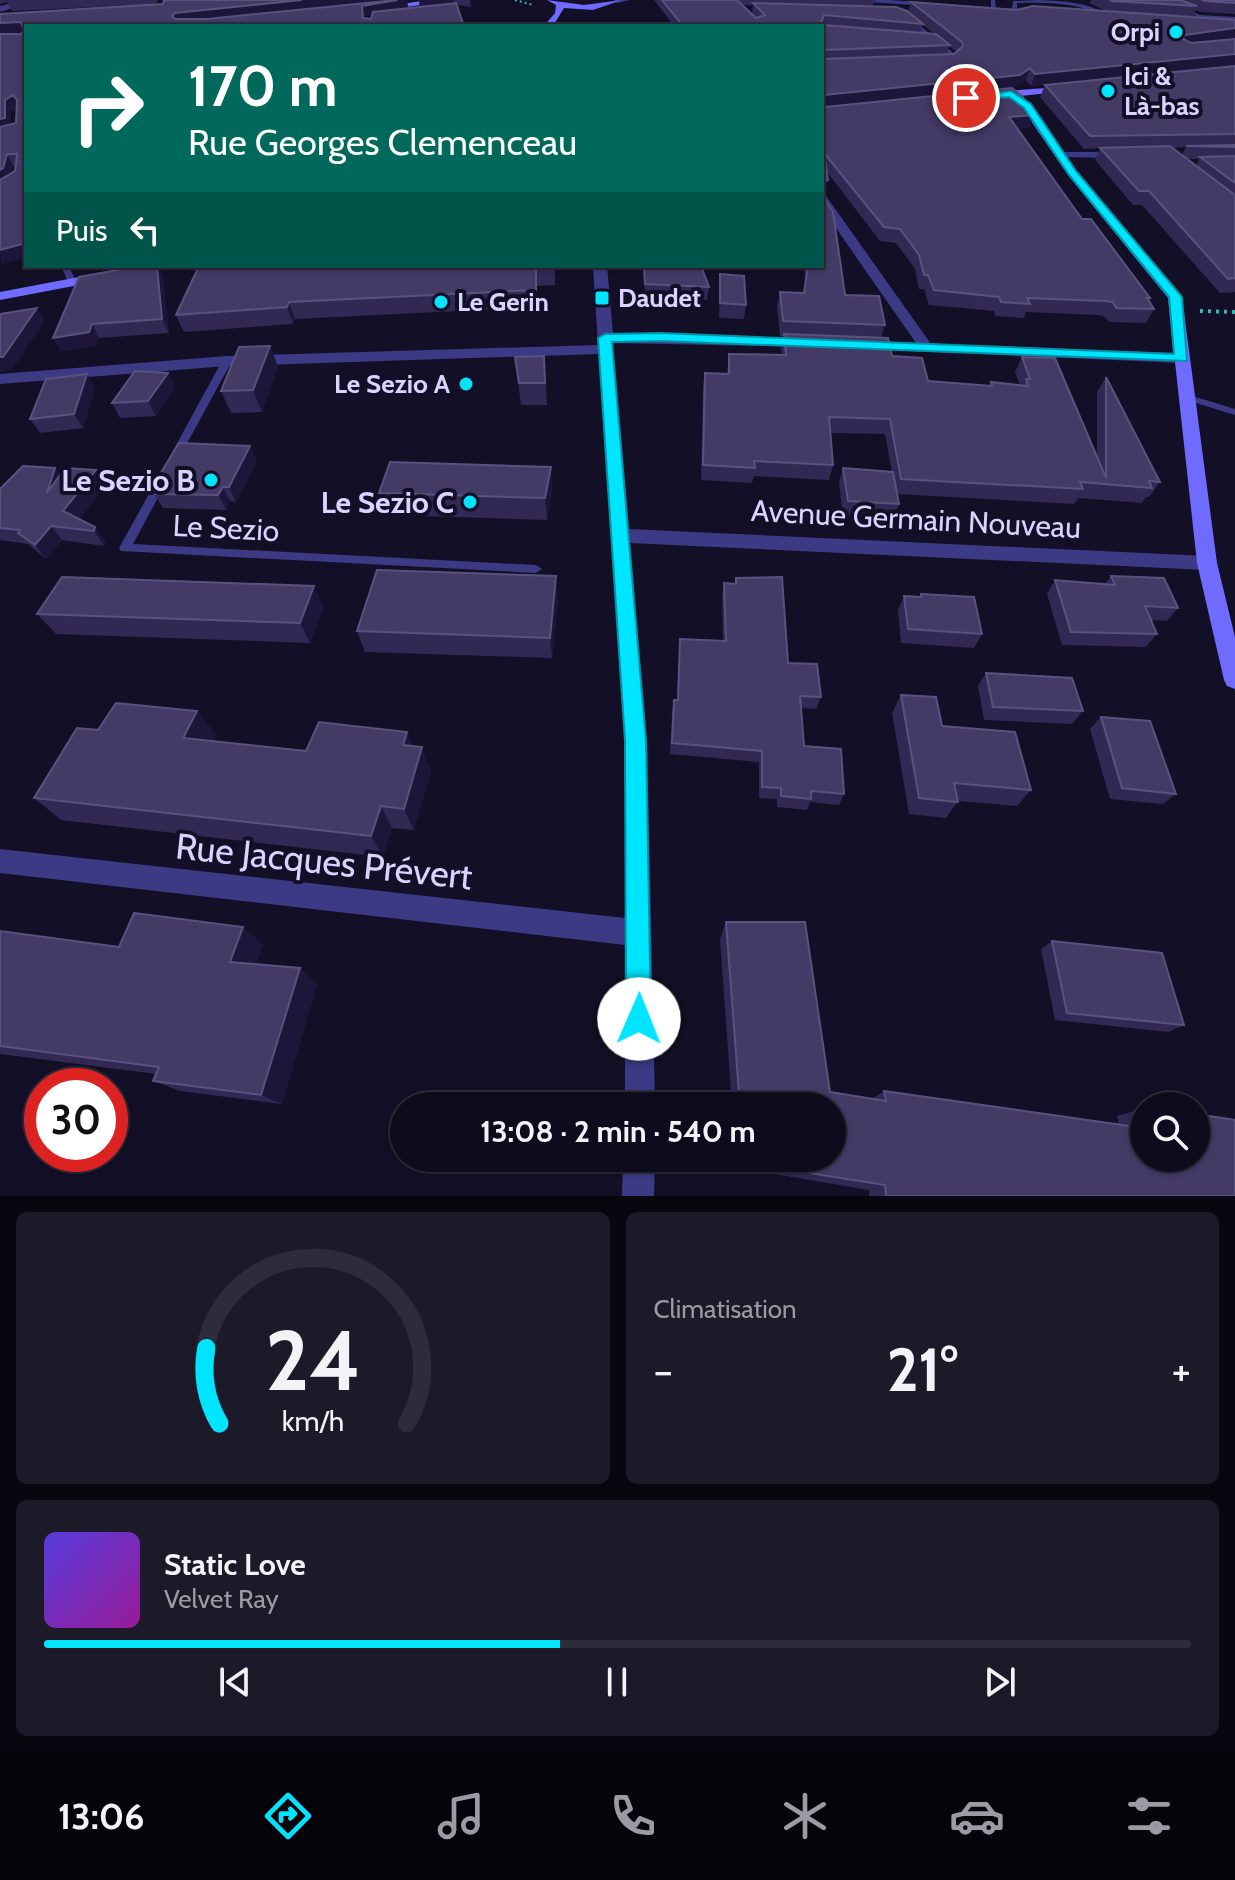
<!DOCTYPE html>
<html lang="fr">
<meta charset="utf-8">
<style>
body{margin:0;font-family:Cabin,sans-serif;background:#1c1929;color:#f1f3f6;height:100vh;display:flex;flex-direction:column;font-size:30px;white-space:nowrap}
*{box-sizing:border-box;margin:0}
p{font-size:26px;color:#9b9ba3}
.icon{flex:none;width:44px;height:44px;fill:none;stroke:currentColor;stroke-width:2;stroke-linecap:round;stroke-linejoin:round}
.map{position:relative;height:1196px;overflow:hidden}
.drawer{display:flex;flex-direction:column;gap:16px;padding:16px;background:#08060f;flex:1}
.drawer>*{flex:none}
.top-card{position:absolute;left:24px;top:24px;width:800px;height:244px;border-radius:0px;box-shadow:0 2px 6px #0004,0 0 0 2px #2e2b3b;background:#00695c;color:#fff;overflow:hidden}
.buttons{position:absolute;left:1130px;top:1092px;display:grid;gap:16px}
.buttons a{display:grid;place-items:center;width:80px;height:80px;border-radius:50%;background:#0e0b1c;box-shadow:0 2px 6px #0004,0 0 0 2px #2e2b3b;font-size:40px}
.speed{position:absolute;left:24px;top:1068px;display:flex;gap:16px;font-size:40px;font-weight:700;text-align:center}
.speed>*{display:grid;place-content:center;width:104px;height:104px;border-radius:50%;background:#0e0b1c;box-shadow:0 2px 6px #0004,0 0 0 2px #2e2b3b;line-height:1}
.speed .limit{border:12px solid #d22;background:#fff;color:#111}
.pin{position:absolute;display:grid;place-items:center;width:68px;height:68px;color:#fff;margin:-34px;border:4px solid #fff;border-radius:50%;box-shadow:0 2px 8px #0007}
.me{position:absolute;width:88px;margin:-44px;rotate:1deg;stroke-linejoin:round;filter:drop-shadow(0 0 6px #0008)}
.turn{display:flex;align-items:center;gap:28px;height:168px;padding:0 32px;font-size:36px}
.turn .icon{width:104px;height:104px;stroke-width:2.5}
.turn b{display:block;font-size:56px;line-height:68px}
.then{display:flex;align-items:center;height:76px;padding:0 32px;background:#0003;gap:16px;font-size:30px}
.big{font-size:60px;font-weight:700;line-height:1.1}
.drawer .widget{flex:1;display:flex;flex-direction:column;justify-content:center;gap:12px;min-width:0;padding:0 28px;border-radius:12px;background:#1c1929}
.drawer .dial{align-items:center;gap:0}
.dial svg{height:208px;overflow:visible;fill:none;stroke:#2e2b3b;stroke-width:7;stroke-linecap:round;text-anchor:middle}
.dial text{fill:#f1f3f6;stroke:none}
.song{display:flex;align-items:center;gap:24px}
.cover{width:96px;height:96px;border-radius:12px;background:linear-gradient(135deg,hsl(250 70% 55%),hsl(300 70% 35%))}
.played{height:8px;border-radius:4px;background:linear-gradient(90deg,#00e5ff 45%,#2e2b3b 45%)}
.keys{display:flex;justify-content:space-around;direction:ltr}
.heat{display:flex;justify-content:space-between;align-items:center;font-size:44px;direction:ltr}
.drawer .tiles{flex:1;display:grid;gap:16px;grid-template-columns:1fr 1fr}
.widget:last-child{grid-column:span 2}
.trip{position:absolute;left:390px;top:1092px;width:456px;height:80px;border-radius:40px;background:#0e0b1c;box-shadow:0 2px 6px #0004,0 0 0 2px #2e2b3b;font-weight:700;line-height:80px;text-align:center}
.menu{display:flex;height:128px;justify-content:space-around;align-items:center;background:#06040b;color:#9b9ba3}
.menu .icon{width:56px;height:56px}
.menu .on{color:#00e5ff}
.menu b{font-size:36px;color:#f1f3f6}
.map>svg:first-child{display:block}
</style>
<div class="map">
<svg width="1235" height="1196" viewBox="0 0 1235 1196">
<rect width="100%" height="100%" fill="#130f26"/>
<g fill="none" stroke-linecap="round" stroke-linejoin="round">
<path stroke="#2fb8b0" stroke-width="2" stroke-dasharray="2 3" stroke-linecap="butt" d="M515,0l18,5"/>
<path stroke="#2fb8b0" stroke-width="4" stroke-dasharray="3 5" stroke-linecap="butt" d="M1200,311l35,1"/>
<path fill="#3d3a85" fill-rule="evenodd" d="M991,0h4l1,9 -5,-1z
M1039,0c23,1 51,2 70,16l-5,1c-24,-15 -59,-15 -87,-14v7l-5,-1 1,-8z
M1153,0h7l40,15 35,2v4l-32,-3 4,5 -5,1 -7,-9z
M909,20h4l43,35 -3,7 -13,1v-2l9,-1 2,-4 -42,-34z
M61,266h8l8,18 -1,2h-6z
M227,358l5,3 -53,97 -5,3 -4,-1 -1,-2 53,-97z
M1186,394l49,15v6l-52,-16 -2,-2z
M162,477l5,4 -34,63 403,21 6,4 -6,4 -415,-22 -2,-3 39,-70z"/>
<path fill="#3d3a85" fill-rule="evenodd" d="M25,0h14l-39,12v-6z
M614,0h16l-13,3z
M840,0h49l158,11 -4,3z
M1061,152h62l6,3 -6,3 -66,-1 -2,-2z
M822,195l4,1 105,148 251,9 8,5 -8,5 -322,-14v-6l5,-2 51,2 -94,-135z
M593,266h14l6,68 196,5 7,4 -7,4 -196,-4 16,186 578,27 7,2 3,5 -3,5 -7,2 -577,-27 17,198 8,365h-30v-161l-625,-72v-24l625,69v-177l-26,-387 -372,12 -227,18v-10l227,-18 371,-11z
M623,1158h32l-1,38h-32z"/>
<path fill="#6f6bff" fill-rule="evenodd" d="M429,0h29l-75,10 -4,-3z
M547,0l37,5 38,-5 -29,10 -29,-2 -11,18h-9l11,-13 1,-8z
M1073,86l1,2 -5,3 -49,5 11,8 45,67 106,126 35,266 18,74v52l-8,-3 -3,-6 -27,-117 -29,-265 -100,-123 -54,-79 -14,-2 5,-3z
M137,266h28l-7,4 -158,30v-8z"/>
</g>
<path fill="#312854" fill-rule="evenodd" d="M0,0h158l-2,4 -144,7 -5,-9 -7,2z
M164,0h243l1,8 12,-1 -1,-7h51l1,7 -14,-2 7,21h-438v231l-25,7 -1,-230h21l1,-2 -22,2v-11l163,-19zM372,15l-1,4 -7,-1v-2zM17,108l-1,15 -5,1v-13zM13,166h3l-1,5 -4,3z
M654,0h221l-2,5h-43l78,7 3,-10 105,8 90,1 -17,-8 2,-3h144v14l-34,-2 -5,-2 -3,7 42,22v26l-204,21 -5,-6 -10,7 -119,12 133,28 -13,2 65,90 68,79 -1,3 5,8 -8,14 -37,-1 -4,-5 -7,-2 -72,-3 -2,6 -29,-2 -1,-5 -65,-6 -5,-16h-5l-4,-20 -19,-26 -16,-2 -53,-69 -1,21 -4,1v-168h-148zM742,5h11l-1,9zM923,25l11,8 -13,-1zM949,46l8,6 -3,2 -7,1z
M1235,66v226l-15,1 -78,-88h-9l-38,-45 5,-12 -16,1 -44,-52 5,-12zM1186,147l-4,8 -10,-7zM1187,159h12l-3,7z
M117,266h43l2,5 7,62 -70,5 -3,7 -35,6 -8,-13 65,-68z
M199,266h356v19l-18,1 1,21 -243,12 -2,5 -109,8 -8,-17z
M643,266h58l8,21 -2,13 -62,-3z
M804,266h18l23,29 40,30 -4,13 11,18 36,25 62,5 1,-4 29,3 -5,-13 7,-15 75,100v-65l9,-15 54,105 -11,15h-3l-4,6 -64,-5 -4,6 -177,-10 2,10 -6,14 -50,-2 -4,-33 4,-15 49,4 -7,-38 -55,-1 3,32 -4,15 -75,-4 -2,7 -51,-3 2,-92 2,-15 22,1 2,-20 53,1 -1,-6 3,-13h-4l-3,-30 3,-14 24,1 1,-11z
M720,274l26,31 -2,14 -25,-1z
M270,346l8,21 -16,45 -31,1 -10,-22z
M544,356l3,49h-26l-6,-48z
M175,387l-19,29 -36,2 -8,-15z
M95,388l-12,40 -43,5 -10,-14z
M257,460l-21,42 -6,-1 -4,9 -63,-2 -12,-19z
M55,468l5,7 46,10 -27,34 26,22 -1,5 -42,-6 -16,19 -18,-15 -28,-4v-51z
M552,489l-5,31 -161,-5 -7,-22z
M1111,576l67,32 -11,13 -16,-1 6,14 -11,13 -84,-2 -15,-51 8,-14 50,4z
M736,578l52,85 33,34 -5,12 -15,-1 3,38 40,48 -5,11 -29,-3 -3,8 -30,-3v-8l-18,-1v-36l-89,-8 2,-42 5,-12 3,-61 43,2 -1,-45 2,-13 11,1z
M921,594l61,40 -8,14 -73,-5 -3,-33 6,-14 15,1z
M558,597l-6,61 -187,-6 -8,-21z
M324,607l-14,36 -254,-9 -19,-20z
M986,673l97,38 -11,13 -88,-4 -6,-34z
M901,695l41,31 89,64 -14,16 -59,-5 -12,17 -37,-4 -17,-101z
M197,711l19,24 -3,6 93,10 101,-19 5,14 19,24 -17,60 -22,-2 -9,29 -322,-37 -27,-22 64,-68z
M1101,717l75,77 -13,10 -53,-5 -20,-70z
M726,922l104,170 42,7 12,-8 235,33 -2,-8 27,-8v50l91,38h-366v-6l-106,-18 -18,-14h87v-52h-100l-12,-167z
M243,927l20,18 -7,19 44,4 17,16 -35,120 -102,-13 -27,-10 3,-7 -156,-20v-123l119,16z
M1052,941l132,84 -16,7 -113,-12 -14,-71z"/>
<path fill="#1d163a" d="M302,0h105l1,8 -44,8 1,10h-189l-4,-10 3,-3z
M419,0h34l1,5 -34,3z
M21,22l5,10 -26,2v-11z
M1235,28v11l-58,11 8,-15z
M1235,54v11l-204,21 4,-12z
M1030,68l-4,12 -10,7 -194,20v-10l2,-2z
M13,95l6,11 -8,5v18l-11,3v-13l5,-19z
M1035,115l-5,12 -25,3 4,-13z
M7,154l6,12 -4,14 -9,7v-17z
M828,180l-2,13 -4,1v-12z
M26,243v14l-25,7 -1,-14z
M157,266h3l2,5 7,62 -7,-14z
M289,302l6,17 -2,5 -6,-17z
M37,308l8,13 -33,49 -12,2v-15z
M92,324l7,14 -3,7 -35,6 -8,-13z
M270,346l8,21 -16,45 -9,-22z
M168,373l7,14 -19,29 -8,-15z
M87,374l8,14 -12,40 -9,-14z
M250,446l7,14 -21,42 -7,-15z
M551,467l1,22 -5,31 -2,-22z
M55,468l11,14 -19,11z
M96,470l10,15 -33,41 -10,-15z
M223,487l7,14 -4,9 -8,-15z
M51,526l11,14 -16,19 -11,-14z
M95,527l10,14 -1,5 -10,-15z
M556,576l2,21 -6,61 -2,-20z
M314,586l10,21 -14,36 -10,-20z
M197,711l19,24 -13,27 -20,-24z
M407,732l9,24 -13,-11z
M422,747l9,23 -17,60 -10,-21z
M381,806l11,22 -9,29 -12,-21z
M243,927l20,18 -12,33 -21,-16z
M300,968l17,16 -35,120 -21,-9z"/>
<path fill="#433a66" stroke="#5a527e" stroke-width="2" d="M164,0h138l-127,13 -3,3 3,3h32l190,-19 -35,6 1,12 8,1 2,-7 83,-9 8,23h-438v217l-26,7v-70l15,-9 2,-17h-10l-4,14 -3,2v-43l16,-4 1,-23 -4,-5 -8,5v18l-5,1v-85h21l3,-3 -3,-9 -21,1v-9l163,-10z
M662,0h75l19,18 9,-3 -12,-12 143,4 11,4 16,13 -99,-9 -3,7 3,3 112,9 14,11 -126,5 -2,9v-33h-139z
M1110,0h70l17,6 -85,-5z
M1202,0h33v3l-29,-2z
M911,2l105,8 17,-4 202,14v8l-50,7 -3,3 9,5 44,-4v15l-200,20 -5,-6 -10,7 -196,20 -2,2v-38l132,-5 9,-8 -1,-4z
M1235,66v68l-145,2 -45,-51z
M1012,88l10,8 13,19 -26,2 73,102h9l59,79h-3l7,11 -38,-1 -3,-6 -8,-1 -78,-3 3,6 -29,-2 -2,-5 -65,-7 -6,-15h-4l-5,-20 -19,-26 -16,-2 -60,-74 4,27 -6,2v-82l3,7z
M1235,145v2l-49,-1z
M1170,146l65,49v83l-7,1 -79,-88h-10l-39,-43z
M1235,156v27l-35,-26z
M822,195l11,17 12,83 34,1 6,29 -102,-4 -3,-29 24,1 4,-27h14z
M117,266h40l5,53 -70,5 -3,8 -36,6 26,-61 39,-7z
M199,266h355v2l-18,1v21l-247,12 -2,5 -111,8z
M644,266h57l8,21 -64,-3z
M720,274l24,2 2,29 -26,-2z
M37,308l-34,49h-3v-43z
M784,334l104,4 4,18 30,2 6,23 64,5 -1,-4 37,4 -2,-7h4l-8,-22 33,1 51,120v-101l54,105 -11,-1 3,7 -72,-6 3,7 -182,-10 -11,-60 -61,-2 4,48 -79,-4 1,7 -52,-3 2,-92 24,1v-20l57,1z
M270,346l-17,44 -32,1 18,-44z
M544,356l1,27h-26l-4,-26z
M135,371l33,2 -20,28 -36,2z
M87,374l-13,40 -44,5 16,-40z
M179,443l71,3 -21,41h-6l-5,8 -63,-1 2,-5h-6z
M390,462l161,5 -6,31 -166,-5z
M23,466l32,2 -8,25 18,-25 31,2 -33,41 32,16 -1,4 -43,-5 -16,19 -17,-12 2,-3 -20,-2v-39z
M843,468l50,4 6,32 -51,-3z
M377,570l179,6 -6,62 -193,-7z
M1111,576l53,2 14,30 -33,-2 12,28 -86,-2 -16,-52 60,5z
M62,577l252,9 -14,37 -263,-9z
M782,577l6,86 29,1 4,33 -21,-1 4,50 37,3 3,45 -33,-3v8l-30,-3v-8l-19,-1v-36l-90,-8 2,-43h4l2,-61 46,2 -2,-58 12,1v-6z
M921,594l53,3 8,37 -74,-5 -4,-33 17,1z
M986,673l86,5 11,33 -90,-4z
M901,695l35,2 6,29 73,6 16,58 -77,-7 4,19 -39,-4z
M116,703l81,8 -14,27 123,13 13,-29 88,10 -4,13 19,2 -18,62 -23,-3 -10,30 -337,-38 43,-70 21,2z
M1101,717l49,4 26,73 -54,-6z
M134,913l109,14 -13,35 70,6 -39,127 -108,-14 6,-14 -159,-21v-115l119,16z
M726,922h79l25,170 56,9 -2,-10 260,37v30h52v-44l39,6v76h-349l-1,-11 -113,-18 -11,-9h71v-52h-92z
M1052,941l110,12 22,72 -117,-12z"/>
<path fill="#00e5ff" stroke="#0095a6" stroke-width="2" d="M1011,91l20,13 45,67 106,126 5,64 -526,-20 -49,1 34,399 5,278 -3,10 -9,3 -10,-3 -3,-10 -1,-278 -27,-403 7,-4 56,-1 513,21 -5,-57 -100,-122 -45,-67 -15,-11 -43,4 -4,-3z"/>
<g fill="#00e5ff" stroke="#130f26" stroke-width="3">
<circle cx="1176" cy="32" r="8"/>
<circle cx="1108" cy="91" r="8"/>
<rect x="594" y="290" width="16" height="16" rx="4"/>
<circle cx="441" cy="302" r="8"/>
<circle cx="466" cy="384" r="8"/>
<circle cx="211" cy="480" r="8"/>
<circle cx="470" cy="502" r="8"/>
</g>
<g text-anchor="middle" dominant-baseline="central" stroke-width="8" stroke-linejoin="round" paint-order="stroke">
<g font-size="26" font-weight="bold" fill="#d9d4ff" stroke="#130f26" text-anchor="start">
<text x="1160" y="32" text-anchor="end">Orpi</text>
<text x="1124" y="76">Ici &amp;<tspan x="1124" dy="30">Là-bas</tspan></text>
<text x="618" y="298">Daudet</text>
<text x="457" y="302">Le Gerin</text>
<text x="450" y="384" text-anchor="end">Le Sezio A</text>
</g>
<g font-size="30" font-weight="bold" fill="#d9d4ff" stroke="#130f26" text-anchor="end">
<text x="195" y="480">Le Sezio B</text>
<text x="454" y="502">Le Sezio C</text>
</g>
<g font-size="30" fill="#d9d4ff" stroke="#130f26">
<text transform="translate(916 519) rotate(3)">Avenue Germain Nouveau</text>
<text transform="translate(226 528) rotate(3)">Le Sezio</text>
</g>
<g font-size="36" fill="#d9d4ff" stroke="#130f26">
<text transform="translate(324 861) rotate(6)">Rue Jacques Prévert</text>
</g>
</g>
</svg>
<div class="buttons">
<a><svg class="icon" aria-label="search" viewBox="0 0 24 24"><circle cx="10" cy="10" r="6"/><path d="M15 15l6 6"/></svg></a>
</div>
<div class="speed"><div class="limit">30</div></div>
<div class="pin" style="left:966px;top:98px;background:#d93025"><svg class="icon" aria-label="arrive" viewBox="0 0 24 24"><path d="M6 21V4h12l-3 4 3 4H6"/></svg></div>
<svg class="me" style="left:639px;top:1019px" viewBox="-20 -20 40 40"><circle r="19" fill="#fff"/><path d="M0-13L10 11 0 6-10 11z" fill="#00e5ff"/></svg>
<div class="trip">13:08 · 2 min · 540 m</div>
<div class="top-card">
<div class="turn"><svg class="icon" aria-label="right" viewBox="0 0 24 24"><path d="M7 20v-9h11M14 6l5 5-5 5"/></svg><div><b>170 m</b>Rue Georges Clemenceau</div></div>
<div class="then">Puis<svg class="icon" aria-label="left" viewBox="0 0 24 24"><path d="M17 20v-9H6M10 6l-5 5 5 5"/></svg></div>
</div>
</div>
<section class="drawer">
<div class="tiles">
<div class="widget dial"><svg viewBox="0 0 100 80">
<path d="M14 69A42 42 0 1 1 86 69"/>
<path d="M14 69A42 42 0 0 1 9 40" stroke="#00e5ff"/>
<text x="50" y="56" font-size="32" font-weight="700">24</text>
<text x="50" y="72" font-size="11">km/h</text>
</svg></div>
<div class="widget"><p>Climatisation</p>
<div class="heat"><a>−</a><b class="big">21°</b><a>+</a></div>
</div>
<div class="widget">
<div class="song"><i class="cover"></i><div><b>Static Love</b><p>Velvet Ray</p></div></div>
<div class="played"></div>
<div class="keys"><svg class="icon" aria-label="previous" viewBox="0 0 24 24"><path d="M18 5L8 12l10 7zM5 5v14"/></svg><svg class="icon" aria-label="pause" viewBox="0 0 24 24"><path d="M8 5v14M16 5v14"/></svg><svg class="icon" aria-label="next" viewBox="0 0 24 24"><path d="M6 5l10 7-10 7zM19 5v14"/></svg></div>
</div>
</div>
</section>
<nav class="menu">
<b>13:06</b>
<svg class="icon on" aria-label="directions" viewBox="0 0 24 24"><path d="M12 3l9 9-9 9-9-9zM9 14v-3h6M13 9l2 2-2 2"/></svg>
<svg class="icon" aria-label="music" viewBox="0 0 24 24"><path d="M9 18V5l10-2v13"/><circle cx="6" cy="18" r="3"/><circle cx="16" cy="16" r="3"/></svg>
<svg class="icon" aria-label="phone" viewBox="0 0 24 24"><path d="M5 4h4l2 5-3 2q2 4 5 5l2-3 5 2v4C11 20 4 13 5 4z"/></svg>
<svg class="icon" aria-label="climate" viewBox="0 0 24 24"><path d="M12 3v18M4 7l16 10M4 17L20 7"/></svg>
<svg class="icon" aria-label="car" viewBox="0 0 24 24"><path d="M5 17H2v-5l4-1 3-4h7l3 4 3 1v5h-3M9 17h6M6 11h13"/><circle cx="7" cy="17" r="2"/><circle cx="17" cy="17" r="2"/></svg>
<svg class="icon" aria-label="filters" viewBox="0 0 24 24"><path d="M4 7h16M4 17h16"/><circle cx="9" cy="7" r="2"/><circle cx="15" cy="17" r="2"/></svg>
</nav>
